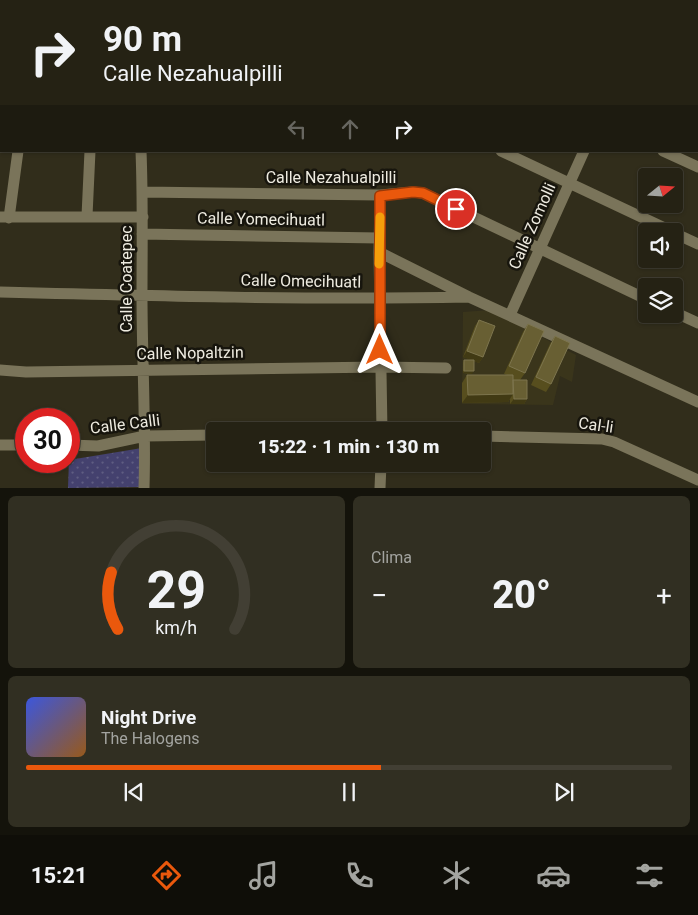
<!DOCTYPE html>
<html lang="es">
<meta charset="utf-8">
<style>
body{margin:0;font-family:Roboto,sans-serif;background:#312f22;color:#f1f3f6;height:100vh;display:flex;flex-direction:column;font-size:19px;white-space:nowrap}
*{box-sizing:border-box;margin:0}
p{font-size:16px;color:#a3a4a0}
.icon{flex:none;width:28px;height:28px;fill:none;stroke:currentColor;stroke-width:2;stroke-linecap:round;stroke-linejoin:round}
.map{position:relative;height:488px;overflow:hidden}
.sheet{display:flex;flex-direction:column;gap:8px;padding:8px;background:#14130b;flex:1}
.sheet>*{flex:none}
.guide{position:absolute;left:0px;top:0px;width:699px;height:152px;box-shadow:0 1px 4px #0004,0 0 0 1px #423f34;background:#252214;color:#f1f3f6;overflow:hidden}
.needle{width:32px;rotate:72deg}
.tools{position:absolute;left:638px;top:168px;display:grid;gap:10px}
.tools a{display:grid;place-items:center;width:45px;height:45px;border-radius:5px;background:#252214;box-shadow:0 1px 4px #0004,0 0 0 1px #423f34;font-size:25px}
.speed{position:absolute;left:15px;top:408px;display:flex;gap:10px;font-size:25px;font-weight:700;text-align:center}
.speed>*{display:grid;place-content:center;width:65px;height:65px;border-radius:50%;background:#252214;box-shadow:0 1px 4px #0004,0 0 0 1px #423f34;line-height:1}
.speed .limit{border:8px solid #d22;background:#fff;color:#111}
.pin{position:absolute;display:grid;place-items:center;width:42px;height:42px;color:#fff;margin:-21px;border:2px solid #fff;border-radius:50%;box-shadow:0 1px 5px #0007}
.me{position:absolute;width:55px;margin:-28px;rotate:0deg;stroke-linejoin:round;filter:drop-shadow(0 0 4px #0008)}
.turn{display:flex;align-items:center;gap:18px;height:105px;padding:0 20px;font-size:22px}
.turn .icon{width:65px;height:65px;stroke-width:2.5}
.turn b{display:block;font-size:35px;line-height:42px}
.lanes{display:flex;align-items:center;height:48px;padding:0 20px;background:#0003;justify-content:center;gap:25px;direction:ltr}
.lanes .off{opacity:.35}
.big{font-size:38px;font-weight:800;line-height:1.1}
.sheet .tile{flex:1;display:flex;flex-direction:column;justify-content:center;gap:8px;min-width:0;padding:0 18px;border-radius:8px;background:#312f22}
.sheet .dial{align-items:center;gap:0}
.dial svg{height:130px;overflow:visible;fill:none;stroke:#423f34;stroke-width:7;stroke-linecap:round;text-anchor:middle}
.dial text{fill:#f1f3f6;stroke:none}
.song{display:flex;align-items:center;gap:15px}
.cover{width:60px;height:60px;border-radius:8px;background:linear-gradient(135deg,hsl(230 70% 55%),hsl(30 70% 35%))}
.played{height:5px;border-radius:2px;background:linear-gradient(90deg,#ea580c 55%,#423f34 55%)}
.keys{display:flex;justify-content:space-around;direction:ltr}
.heat{display:flex;justify-content:space-between;align-items:center;font-size:28px;direction:ltr}
.sheet .tiles{flex:1;display:grid;gap:8px;grid-template-columns:1fr 1fr}
.tile:last-child{grid-column:span 2}
.trip{position:absolute;left:206px;top:422px;width:285px;height:50px;border-radius:5px;background:#252214;box-shadow:0 1px 4px #0004,0 0 0 1px #423f34;font-weight:800;line-height:50px;text-align:center}
.dock{display:flex;height:80px;justify-content:space-around;align-items:center;background:#0f0e08;color:#a3a4a0}
.dock .icon{width:35px;height:35px}
.dock .on{color:#ea580c}
.dock b{font-size:22px;color:#f1f3f6}
.map>svg:first-child{display:block}
</style>
<div class="map">
<svg width="698" height="488" viewBox="0 0 698 488">
<defs>
<pattern id="park-dots" width="8" height="8" patternUnits="userSpaceOnUse" patternTransform="scale(1.25)"><rect width="8" height="8" fill="#44416e"/><path d="M2 2h.1M6 6h.1" fill="none" stroke="#5f5d82" stroke-width="1.8" stroke-linecap="round"/></pattern>
</defs>
<rect width="100%" height="100%" fill="#312d1b"/>
<path fill="#3a351b" d="M490,310l86,45 -4,27 -12,-6 -7,29 -91,-1 1,-92z"/>
<path fill="url(#park-dots)" d="M142,448l-2,39 -72,1 1,-28z"/>
<g fill="none" stroke-linecap="round" stroke-linejoin="round">
<path stroke="#7a745a" stroke-width="11" d="M513,0l2,1
M682,0l3,1
M127,1v-1
M656,1l1,-1
M0,49h1
M0,120h1
M141,151c2,49 1,97 1,145 0,64 4,128 2,192
M501,151l170,80
M663,151l35,16
M143,192l237,3 33,-3 10,1 223,106
M380,195l-1,57 3,179
M87,216l3,-65
M0,217h143
M9,218l9,-67
M674,233l24,11
M142,234l237,4
M379,252l90,45 229,105
M0,292c156,4 313,8 469,5
M674,312l24,11
M510,315l74,-164
M0,370l26,2 354,-5 66,1
M482,436l120,3 12,3 84,38
M0,445h26
M69,445l29,1 47,-10 70,-1
M380,488l1,-24"/>
</g>
<path fill="#574e1e" d="M479,320l4,37 -4,6 -5,-2 -2,13 -9,-1v-10l1,-3h9l-10,-3 12,-31z
M528,324l-3,49 -5,7 7,19 -3,5h-14v-5l-2,3 -46,1v-20l5,-8h40l-3,-1 19,-42z
M555,336l-4,48 -5,8 -15,-7 19,-41z"/>
<path fill="#413a14" d="M467,351l16,6 -4,6 -16,-6z
M464,371h10l-2,3 -9,-1z
M513,394l-5,8 -46,1 6,-8z
M514,399h13l-3,5h-14z"/>
<path fill="#685f33" stroke="#7d754e" d="M479,320l16,6 -12,31 -16,-6z
M528,324l16,7 -19,42 -16,-7z
M555,336l15,7 -19,41 -15,-7z
M464,360h10v11h-10z
M467,375h46v19l-45,1z
M513,380h14v19h-13z"/>
<g fill="none" stroke-linecap="round" stroke-linejoin="round">
<g stroke="#983908" stroke-width="12">
<path id="route" d="M380,350v-154l33,-4 10,1 33,16"/>
</g>
<use href="#route" stroke="#ea580c" stroke-width="9"/>
<path stroke="#f59e0b" stroke-width="9" d="M379,264l1,-47"/>
</g>
<g text-anchor="middle" dominant-baseline="central" stroke-width="5" stroke-linejoin="round" paint-order="stroke">
<g font-size="16" fill="#eeebe0" stroke="#17150d">
<text x="331" y="177">Calle Nezahualpilli</text>
<text transform="translate(261 219) rotate(1)">Calle Yomecihuatl</text>
<text transform="translate(532 226) rotate(-66)">Calle Zomolli</text>
<text transform="translate(126 279) rotate(-90)">Calle Coatepec</text>
<text transform="translate(301 281) rotate(1)">Calle Omecihuatl</text>
<text transform="translate(190 353) rotate(-1)">Calle Nopaltzin</text>
<text transform="translate(125 424) rotate(-7)">Calle Calli</text>
<text transform="translate(596 425) rotate(8)">Cal-li</text>
</g>
</g>
</svg>
<div class="tools">
<a><svg class="needle" viewBox="-14 -14 28 28"><path d="M0-13l5 13h-10z" fill="#e53935"/><path d="M0 13l5-13h-10z" fill="#a3a4a0"/></svg></a>
<a><svg class="icon" aria-label="sound" viewBox="0 0 24 24"><path d="M4 9h4l5-4v14l-5-4H4zM17 9q2 3 0 6"/></svg></a>
<a><svg class="icon" aria-label="layers" viewBox="0 0 24 24"><path d="M12 4l9 5-9 5-9-5zM3 14l9 5 9-5"/></svg></a>
</div>
<div class="speed"><div class="limit">30</div></div>
<div class="pin" style="left:456px;top:209px;background:#d93025"><svg class="icon" aria-label="arrive" viewBox="0 0 24 24"><path d="M6 21V4h12l-3 4 3 4H6"/></svg></div>
<svg class="me" style="left:380px;top:350px" viewBox="-20 -20 40 40"><path d="M0-17L14 15 0 8-14 15z" fill="#ea580c" stroke="#fff" stroke-width="4"/></svg>
<div class="trip">15:22 · 1 min · 130 m</div>
<div class="guide">
<div class="turn"><svg class="icon" aria-label="right" viewBox="0 0 24 24"><path d="M7 20v-9h11M14 6l5 5-5 5"/></svg><div><b>90 m</b>Calle Nezahualpilli</div></div>
<div class="lanes"><svg class="icon off" aria-label="left" viewBox="0 0 24 24"><path d="M17 20v-9H6M10 6l-5 5 5 5"/></svg><svg class="icon off" aria-label="ahead" viewBox="0 0 24 24"><path d="M12 20V5M6 11l6-6 6 6"/></svg><svg class="icon" aria-label="right" viewBox="0 0 24 24"><path d="M7 20v-9h11M14 6l5 5-5 5"/></svg></div>
</div>
</div>
<section class="sheet">
<div class="tiles">
<div class="tile dial"><svg viewBox="0 0 100 80">
<path d="M14 69A42 42 0 1 1 86 69"/>
<path d="M14 69A42 42 0 0 1 10 34" stroke="#ea580c"/>
<text x="50" y="56" font-size="32" font-weight="700">29</text>
<text x="50" y="72" font-size="11">km/h</text>
</svg></div>
<div class="tile"><p>Clima</p>
<div class="heat"><a>−</a><b class="big">20°</b><a>+</a></div>
</div>
<div class="tile">
<div class="song"><i class="cover"></i><div><b>Night Drive</b><p>The Halogens</p></div></div>
<div class="played"></div>
<div class="keys"><svg class="icon" aria-label="previous" viewBox="0 0 24 24"><path d="M18 5L8 12l10 7zM5 5v14"/></svg><svg class="icon" aria-label="pause" viewBox="0 0 24 24"><path d="M8 5v14M16 5v14"/></svg><svg class="icon" aria-label="next" viewBox="0 0 24 24"><path d="M6 5l10 7-10 7zM19 5v14"/></svg></div>
</div>
</div>
</section>
<nav class="dock">
<b>15:21</b>
<svg class="icon on" aria-label="directions" viewBox="0 0 24 24"><path d="M12 3l9 9-9 9-9-9zM9 14v-3h6M13 9l2 2-2 2"/></svg>
<svg class="icon" aria-label="music" viewBox="0 0 24 24"><path d="M9 18V5l10-2v13"/><circle cx="6" cy="18" r="3"/><circle cx="16" cy="16" r="3"/></svg>
<svg class="icon" aria-label="phone" viewBox="0 0 24 24"><path d="M5 4h4l2 5-3 2q2 4 5 5l2-3 5 2v4C11 20 4 13 5 4z"/></svg>
<svg class="icon" aria-label="climate" viewBox="0 0 24 24"><path d="M12 3v18M4 7l16 10M4 17L20 7"/></svg>
<svg class="icon" aria-label="car" viewBox="0 0 24 24"><path d="M5 17H2v-5l4-1 3-4h7l3 4 3 1v5h-3M9 17h6M6 11h13"/><circle cx="7" cy="17" r="2"/><circle cx="17" cy="17" r="2"/></svg>
<svg class="icon" aria-label="filters" viewBox="0 0 24 24"><path d="M4 7h16M4 17h16"/><circle cx="9" cy="7" r="2"/><circle cx="15" cy="17" r="2"/></svg>
</nav>
